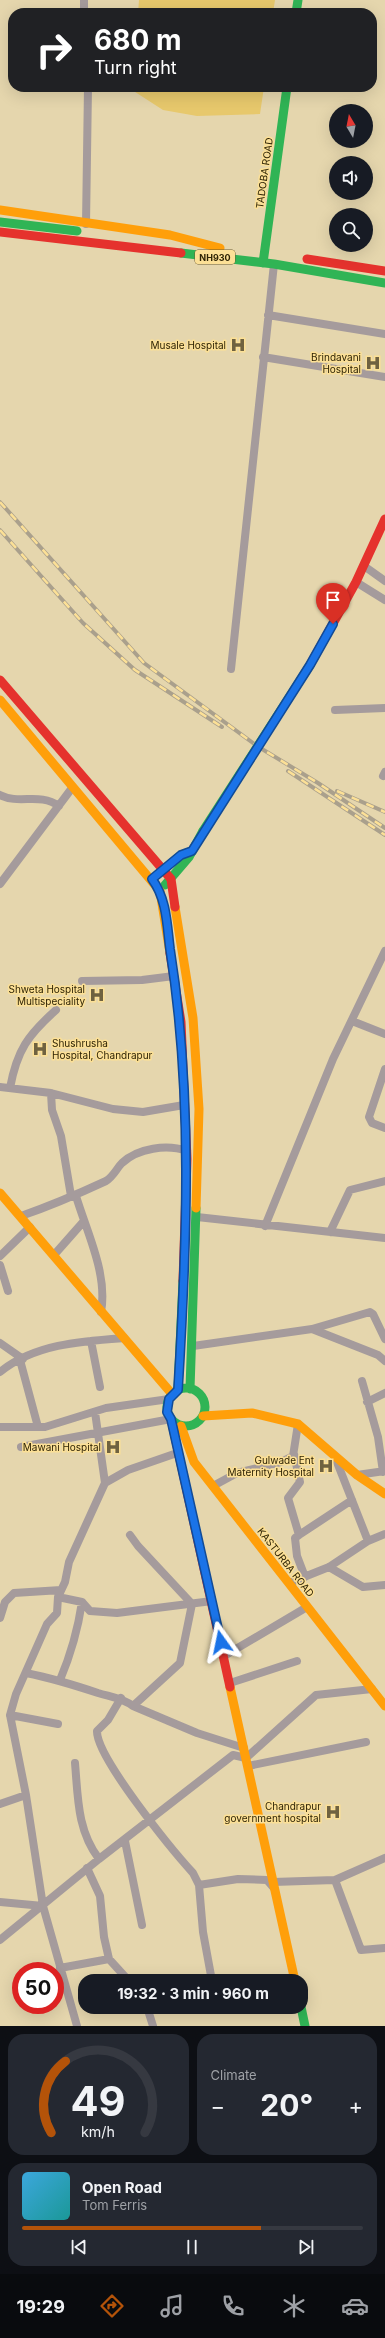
<!DOCTYPE html>
<meta charset="utf-8">
<style>
body{margin:0;font-family:Inter,sans-serif;background:#242831;color:#f1f3f6;height:100vh;display:flex;flex-direction:column;font-size:15px;white-space:nowrap}
*{box-sizing:border-box;margin:0}
p{font-size:13px;color:#9ea1a6}
.icon{flex:none;width:22px;height:22px;fill:none;stroke:currentColor;stroke-width:2;stroke-linecap:round;stroke-linejoin:round}
.map{position:relative;height:2026px;overflow:hidden}
.sheet{display:flex;flex-direction:column;gap:8px;padding:8px;background:#0d0f14;flex:1}
.sheet>*{flex:none}
.hud{position:absolute;left:8px;top:8px;width:369px;height:84px;border-radius:16px;box-shadow:0 4px 16px #0002;background:#202124;color:#fff;overflow:hidden}
.needle{width:26px;rotate:350deg}
.controls{position:absolute;left:329px;top:104px;display:grid;gap:8px}
.controls a{display:grid;place-items:center;width:44px;height:44px;border-radius:50%;background:#171b24;box-shadow:0 4px 16px #0002;font-size:20px}
.speed{position:absolute;left:12px;top:1962px;display:flex;gap:8px;font-size:20px;font-weight:700;text-align:center}
.speed>*{display:grid;place-content:center;width:52px;height:52px;border-radius:50%;background:#171b24;box-shadow:0 4px 16px #0002;line-height:1}
.speed .limit{border:6px solid #d22;background:#fff;color:#111}
.pin{position:absolute;display:grid;place-items:center;width:34px;height:34px;color:#fff;margin:-41px -17px;border-radius:50% 50% 50% 0;rotate:-45deg;box-shadow:0 0 4px #0007}
.pin .icon{rotate:45deg}
.me{position:absolute;width:44px;margin:-22px;rotate:348deg;stroke-linejoin:round;filter:drop-shadow(0 0 3px #0008)}
.turn{display:flex;align-items:center;gap:14px;height:84px;padding:0 20px;font-size:18px}
.turn .icon{width:52px;height:52px;stroke-width:2.5}
.turn b{display:block;font-size:28px;line-height:34px}
.big{font-size:30px;font-weight:700;line-height:1.1}
.sheet .card{flex:1;display:flex;flex-direction:column;justify-content:center;gap:6px;min-width:0;padding:0 14px;border-radius:16px;background:#242831}
.sheet .dial{align-items:center;gap:0}
.dial svg{height:104px;overflow:visible;fill:none;stroke:#363941;stroke-width:7;stroke-linecap:round;text-anchor:middle}
.dial text{fill:#f1f3f6;stroke:none}
.song{display:flex;align-items:center;gap:12px}
.cover{width:48px;height:48px;border-radius:6px;background:linear-gradient(135deg,hsl(200 70% 55%),hsl(180 70% 35%))}
.played{height:4px;border-radius:2px;background:linear-gradient(90deg,#b45309 70%,#363941 70%)}
.keys{display:flex;justify-content:space-around;direction:ltr}
.heat{display:flex;justify-content:space-between;align-items:center;font-size:22px;direction:ltr}
.sheet .tiles{flex:1;display:grid;gap:8px;grid-template-columns:1fr 1fr}
.card:last-child{grid-column:span 2}
.trip{position:absolute;left:78px;top:1974px;width:230px;height:40px;border-radius:16px;background:#171b24;box-shadow:0 4px 16px #0002;font-weight:700;line-height:40px;text-align:center}
.menu{display:flex;height:64px;justify-content:space-around;align-items:center;background:#090b0e;color:#9ea1a6}
.menu .icon{width:28px;height:28px}
.menu .on{color:#b45309}
.menu b{font-size:18px;color:#f1f3f6}
.map>svg:first-child{display:block}
</style>
<div class="map">
<svg width="385" height="2026" viewBox="0 0 385 2026">
<rect width="100%" height="100%" fill="#e5d6ad"/>
<path fill="#e7c86c" d="M139,0h136l-2,13h-135z
M132,87h132l-4,27 -63,2 -34,-6 -31,-20z"/>
<g fill="none" stroke-linecap="round" stroke-linejoin="round">
<path stroke="#a59b9c" stroke-width="8" d="M84,13v-13
M86,224l2,-137
M268,315l117,19
M263,357l122,20
M364,566l21,15
M356,582l29,18
M231,669l43,-405
M335,710l50,-2
M383,776l2,-4
M0,795c20,10 39,-3 59,11
M0,884l72,-96
M82,981l60,-1 32,-4
M352,1021l33,13
M385,1069l-16,48 3,6 13,5
M0,1087l51,6 62,16 30,3 41,-7
M10,1088c7,-38 18,-53 46,-78
M51,1093l1,17 9,26 10,60
M76,1196c11,37 32,78 25,116
M21,1216c29,-10 57,-22 85,-35 7,-4 11,-13 16,-18 16,-15 45,-19 65,-12
M197,1217l188,21
M265,1226l68,-167 52,-108
M330,1232l20,-42 35,-9
M54,1255l30,-34
M0,1256l30,-29
M0,1265l8,26
M312,1329l58,-17 3,2 12,25
M91,1341l9,46
M0,1343l23,16
M193,1346l119,-17 66,26 7,6
M20,1360l18,67
M0,1372c34,-28 82,-31 124,-34
M362,1381l16,56 5,35
M367,1402l18,-9
M95,1412l10,71
M0,1427h45l61,-19 63,-9
M21,1447l150,-28
M294,1454l6,28 -12,16 11,37 -4,3 2,18 8,21
M357,1475l28,-4
M213,1486l24,-13 44,-11 12,-6 5,-32
M299,1535l53,-35
M368,1541l17,-7
M329,1567l34,20 22,-2
M289,1583l40,-16 39,-26 -33,-84
M58,1597l24,5 8,9 27,2 95,-12
M0,1618l5,-16 9,-9 47,-3
M224,1656l83,-49
M26,1673c25,5 48,12 72,20 13,4 24,5 35,13l47,-43 12,-59 -54,-58 -8,-11
M60,1680c11,-26 18,-51 22,-78
M230,1683l67,-22
M121,1698l-13,22 -11,11c-1,26 76,120 96,142l6,12 39,-6 29,1 7,8
M133,1706l64,27 47,15
M10,1715l48,9
M75,1763c3,34 2,67 24,96
M248,1766l118,-24
M0,1804l26,-9
M125,1841l17,84
M87,1868l13,28 4,41 5,22 20,22
M335,1880l50,-22
M273,1882l62,-2 26,70 24,-2
M199,1885l4,47 9,49
M0,1902l43,4
M0,1940l99,-81 134,-104 13,3 70,-63 56,-6
M60,1968l49,-9
M147,2007l6,19
M77,2026l-34,-120 -17,-111 -16,-80 6,-21 31,-70 10,-11 1,-16 7,-15 4,-20 36,-79 23,-13 49,-17"/>
<path stroke="#30b455" stroke-width="9" d="M296,13l2,-13
M0,222l77,9
M181,253l93,11 111,19
M263,263l24,-176
M157,875l24,-20 11,-4
M165,885l24,-28 14,-26
M167 1407a19 19 0 1 1 38 0a19 19 0 1 1-38 0Z
M190,1389l6,-181
M178,1390l5,-109
M301,2007l4,19"/>
<path stroke="#ff9f0a" stroke-width="9" d="M0,210l170,25 50,13
M0,700l160,191 10,62
M175,907l18,111 6,91 -3,99
M0,1193l172,201
M203,1416l49,-3 46,11 59,51 28,19
M181,1426l13,36 191,244
M230,1687l65,294"/>
<path stroke="#e5322d" stroke-width="9" d="M0,232l181,21
M307,259l78,12
M310,665l46,-83 29,-63
M0,680l171,199 4,28
M170,953l11,69 6,137 -4,122
M171,1419l59,268"/>
<g stroke="#aaa08c" stroke-width="4">
<path id="rail" d="M0,502l144,161 113,83 61,37 67,45
M0,530l83,93 52,47 87,57
M288,771l97,64
M337,791l48,21"/>
</g>
<use href="#rail" stroke="#fce096" stroke-width="2.5" stroke-dasharray="8" stroke-linecap="butt"/>
<path stroke="#30b455" stroke-width="9" d="M203,831l107,-166"/>
</g>
<g fill="none" stroke-linecap="round" stroke-linejoin="round">
<g stroke="#114b97" stroke-width="10">
<path id="route" d="M221,1642l-50,-223 -4,-7 2,-13 9,-9c9,-147 15,-296 -8,-441 -3,-23 -3,-50 -18,-70l29,-24 11,-4 118,-186 23,-41"/>
</g>
<use href="#route" stroke="#1a73e8" stroke-width="7"/>
</g>
<defs>
<g id="hospital-bare" transform="scale(1.2)"><path d="M-5-5h3v3.5h4V-5h3V5h-3V1.5h-4V5h-3Z" fill="#6f6240" stroke="#fce096" stroke-width="2.5" paint-order="stroke"/></g>
</defs>
<g fill-rule="evenodd">
<use href="#hospital-bare" x="238" y="345"/>
<use href="#hospital-bare" x="373" y="363"/>
<use href="#hospital-bare" x="97" y="995"/>
<use href="#hospital-bare" x="40" y="1049"/>
<use href="#hospital-bare" x="113" y="1447"/>
<use href="#hospital-bare" x="326" y="1466"/>
<use href="#hospital-bare" x="333" y="1812"/>
</g>
<g text-anchor="middle" dominant-baseline="central" stroke-width="3" stroke-linejoin="round" paint-order="stroke">
<rect fill="#fce096" stroke="#6c5c30" stroke-width="1" x="195" y="250" width="40" height="14" rx="3"/>
<g font-size="9" font-weight="bold" fill="#2f2405">
<text x="215" y="257">NH930</text>
</g>
<g font-size="10" fill="#2f2405" stroke="#fce096">
<text transform="translate(264 173) rotate(-82)">TADOBA ROAD</text>
<text transform="translate(286 1562) rotate(52)">KASTURBA ROAD</text>
</g>
<g font-size="10" fill="#2f2405" stroke="#fce096" text-anchor="end">
<text x="226" y="345">Musale Hospital</text>
<text x="361" y="357">Brindavani<tspan x="361" dy="12">Hospital</tspan></text>
<text x="85" y="989">Shweta Hospital<tspan x="85" dy="12">Multispeciality</tspan></text>
<text x="52" y="1043" text-anchor="start">Shushrusha<tspan x="52" dy="12">Hospital, Chandrapur</tspan></text>
<text x="101" y="1447">Mawani Hospital</text>
<text x="314" y="1460">Gulwade Ent<tspan x="314" dy="12">Maternity Hospital</tspan></text>
<text x="321" y="1806">Chandrapur<tspan x="321" dy="12">government hospital</tspan></text>
</g>
</g>
</svg>
<div class="controls">
<a><svg class="needle" viewBox="-14 -14 28 28"><path d="M0-13l5 13h-10z" fill="#e53935"/><path d="M0 13l5-13h-10z" fill="#9ea1a6"/></svg></a>
<a><svg class="icon" aria-label="sound" viewBox="0 0 24 24"><path d="M4 9h4l5-4v14l-5-4H4zM17 9q2 3 0 6"/></svg></a>
<a><svg class="icon" aria-label="search" viewBox="0 0 24 24"><circle cx="10" cy="10" r="6"/><path d="M15 15l6 6"/></svg></a>
</div>
<div class="speed"><div class="limit">50</div></div>
<div class="pin" style="left:333px;top:624px;background:#d93025"><svg class="icon" aria-label="arrive" viewBox="0 0 24 24"><path d="M6 21V4h12l-3 4 3 4H6"/></svg></div>
<svg class="me" style="left:221px;top:1642px" viewBox="-20 -20 40 40"><path d="M0-17L14 15 0 8-14 15z" fill="#1a73e8" stroke="#fff" stroke-width="4"/></svg>
<div class="trip">19:32 · 3 min · 960 m</div>
<div class="hud">
<div class="turn"><svg class="icon" aria-label="right" viewBox="0 0 24 24"><path d="M7 20v-9h11M14 6l5 5-5 5"/></svg><div><b>680 m</b>Turn right</div></div>
</div>
</div>
<section class="sheet">
<div class="tiles">
<div class="card dial"><svg viewBox="0 0 100 80">
<path d="M14 69A42 42 0 1 1 86 69"/>
<path d="M14 69A42 42 0 0 1 25 14" stroke="#b45309"/>
<text x="50" y="56" font-size="32" font-weight="700">49</text>
<text x="50" y="72" font-size="11">km/h</text>
</svg></div>
<div class="card"><p>Climate</p>
<div class="heat"><a>−</a><b class="big">20°</b><a>+</a></div>
</div>
<div class="card">
<div class="song"><i class="cover"></i><div><b>Open Road</b><p>Tom Ferris</p></div></div>
<div class="played"></div>
<div class="keys"><svg class="icon" aria-label="previous" viewBox="0 0 24 24"><path d="M18 5L8 12l10 7zM5 5v14"/></svg><svg class="icon" aria-label="pause" viewBox="0 0 24 24"><path d="M8 5v14M16 5v14"/></svg><svg class="icon" aria-label="next" viewBox="0 0 24 24"><path d="M6 5l10 7-10 7zM19 5v14"/></svg></div>
</div>
</div>
</section>
<nav class="menu">
<b>19:29</b>
<svg class="icon on" aria-label="directions" viewBox="0 0 24 24"><path d="M12 3l9 9-9 9-9-9zM9 14v-3h6M13 9l2 2-2 2"/></svg>
<svg class="icon" aria-label="music" viewBox="0 0 24 24"><path d="M9 18V5l10-2v13"/><circle cx="6" cy="18" r="3"/><circle cx="16" cy="16" r="3"/></svg>
<svg class="icon" aria-label="phone" viewBox="0 0 24 24"><path d="M5 4h4l2 5-3 2q2 4 5 5l2-3 5 2v4C11 20 4 13 5 4z"/></svg>
<svg class="icon" aria-label="climate" viewBox="0 0 24 24"><path d="M12 3v18M4 7l16 10M4 17L20 7"/></svg>
<svg class="icon" aria-label="car" viewBox="0 0 24 24"><path d="M5 17H2v-5l4-1 3-4h7l3 4 3 1v5h-3M9 17h6M6 11h13"/><circle cx="7" cy="17" r="2"/><circle cx="17" cy="17" r="2"/></svg>
</nav>
